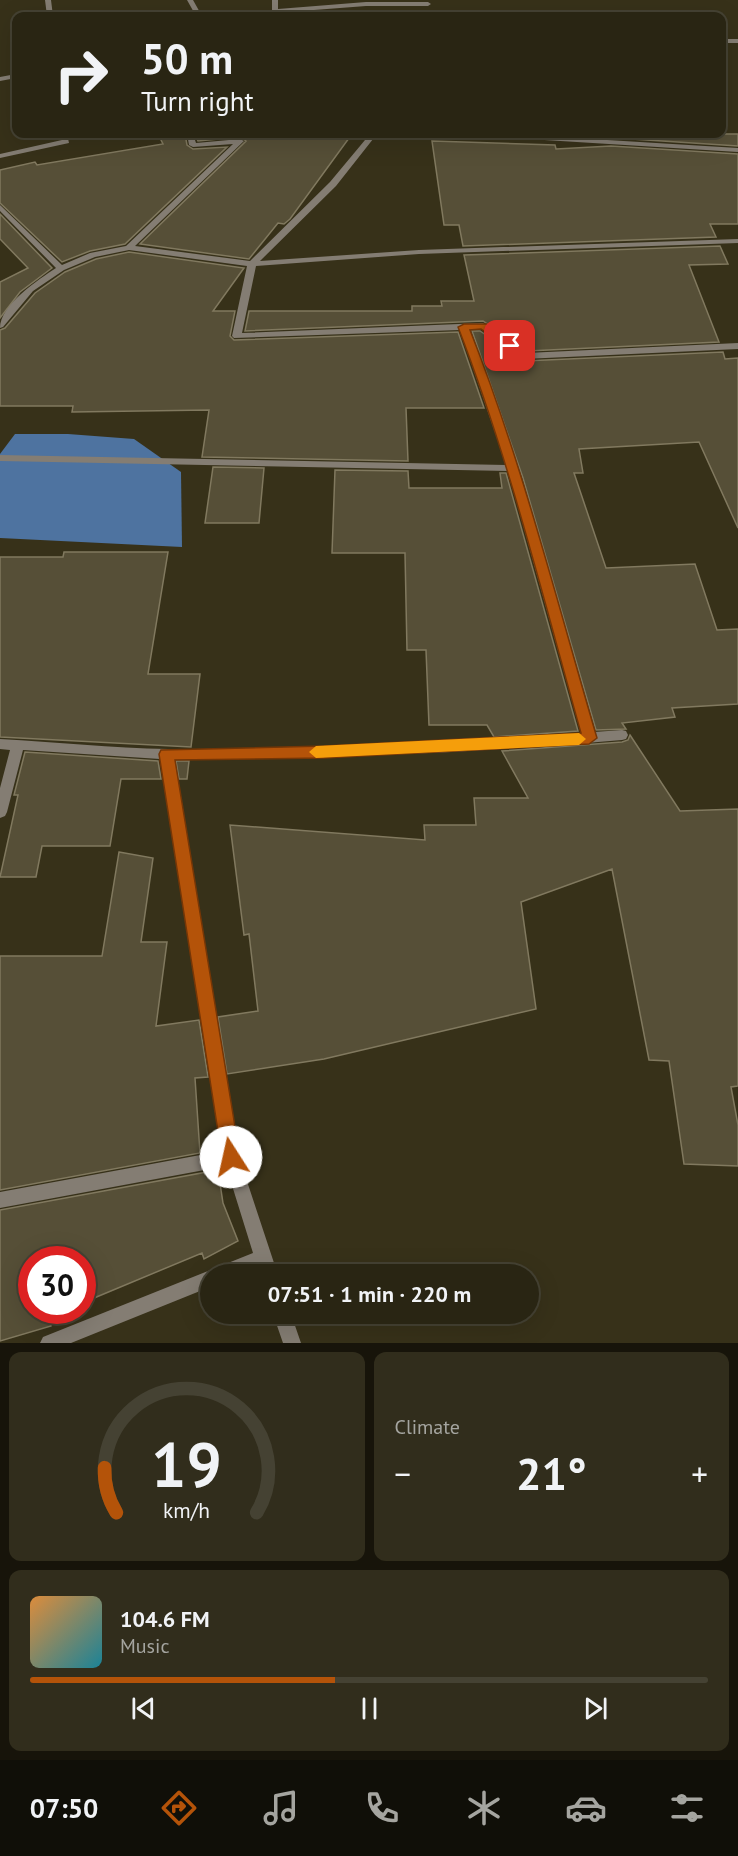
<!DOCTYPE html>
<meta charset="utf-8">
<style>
body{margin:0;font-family:"PT Sans",sans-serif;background:#312d1c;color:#f1f3f6;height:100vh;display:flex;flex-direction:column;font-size:22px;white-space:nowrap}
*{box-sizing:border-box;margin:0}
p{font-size:20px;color:#a5a5a0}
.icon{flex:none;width:33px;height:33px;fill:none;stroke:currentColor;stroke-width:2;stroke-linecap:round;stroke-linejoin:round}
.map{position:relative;height:1343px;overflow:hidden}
.side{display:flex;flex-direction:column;gap:9px;padding:9px;background:#17140a;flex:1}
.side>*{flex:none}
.top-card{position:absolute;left:12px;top:12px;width:714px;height:126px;border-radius:12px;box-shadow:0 6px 24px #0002,0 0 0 2px #454233;background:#292513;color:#f1f3f6;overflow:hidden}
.speed{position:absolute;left:18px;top:1246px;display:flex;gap:12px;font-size:30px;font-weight:700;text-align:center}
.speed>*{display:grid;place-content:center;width:78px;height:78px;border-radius:50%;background:#292513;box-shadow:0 6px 24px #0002,0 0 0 2px #454233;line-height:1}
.speed .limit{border:9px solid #d22;background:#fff;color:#111}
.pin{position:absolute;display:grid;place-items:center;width:51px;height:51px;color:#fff;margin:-26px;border-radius:12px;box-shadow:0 3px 9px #0006}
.me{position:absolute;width:66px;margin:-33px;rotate:350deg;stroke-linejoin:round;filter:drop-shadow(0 0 4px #0008)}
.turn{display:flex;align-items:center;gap:21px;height:126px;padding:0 30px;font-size:27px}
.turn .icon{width:78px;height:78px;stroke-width:2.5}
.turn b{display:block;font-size:42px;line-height:51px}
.big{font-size:45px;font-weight:700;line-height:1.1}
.side .card{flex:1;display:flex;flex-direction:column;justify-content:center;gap:9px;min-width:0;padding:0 21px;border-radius:12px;background:#312d1c}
.side .dial{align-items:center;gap:0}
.dial svg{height:156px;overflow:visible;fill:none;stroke:#454233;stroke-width:7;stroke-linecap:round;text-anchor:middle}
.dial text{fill:#f1f3f6;stroke:none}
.song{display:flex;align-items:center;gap:18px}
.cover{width:72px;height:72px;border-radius:9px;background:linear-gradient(135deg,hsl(30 70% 55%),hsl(190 70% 35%))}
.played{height:6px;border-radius:3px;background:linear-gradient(90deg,#b45309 45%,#454233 45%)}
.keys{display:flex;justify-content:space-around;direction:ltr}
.heat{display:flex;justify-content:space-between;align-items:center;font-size:33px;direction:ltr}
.side .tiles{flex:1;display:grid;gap:9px;grid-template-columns:1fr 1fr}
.card:last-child{grid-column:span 2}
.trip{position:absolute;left:200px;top:1264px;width:339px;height:60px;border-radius:30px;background:#292513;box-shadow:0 6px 24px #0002,0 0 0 2px #454233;font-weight:700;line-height:60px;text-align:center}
.menu{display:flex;height:96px;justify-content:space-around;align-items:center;background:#100f08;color:#a5a5a0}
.menu .icon{width:42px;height:42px}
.menu .current{color:#b45309}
.menu b{font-size:27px;color:#f1f3f6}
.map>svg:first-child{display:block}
</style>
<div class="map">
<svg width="738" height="1343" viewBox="0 0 738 1343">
<rect width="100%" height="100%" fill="#373119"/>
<path fill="#4e73a0" d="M15,434h53l66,5 47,33 1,75 -182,-9v-84z"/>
<path fill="#564f37" stroke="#81795f" stroke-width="1.5" d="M158,134h27l2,11 6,4 34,-2 -102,97 -35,7 -28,11 -62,-59v-33l35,-8 2,3 126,-21z
M195,134h157l-62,85 -6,5 -6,-1 -29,36 -109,-15 106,-103 -6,-4 -42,4z
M631,134h107v12l-106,-7z
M432,141l123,4 1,4 55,-3 127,8v70h-28l6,13 -253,9 -4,-21h-15z
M0,214l52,54 -32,24 -20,26v-36l28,-14 -28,-29z
M720,246l8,18 -39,1 30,77 -192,9 -44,-30 -238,10 4,-20h163v-5h30l-1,-5h33l-10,-46z
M129,252l115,16 -31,43h22l-5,25 4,4 224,-8 26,76h-78l2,53 -206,-4 7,-47 -137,2 1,-6h-73v-76l5,-2 30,-35 30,-21 31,-13z
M472,331h8l44,30 199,-9 2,7 13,-1v170l-39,-86 -120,7 4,24h-9l32,95 89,-4 22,66 21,-1v75l-66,4 3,9 -53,6 4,6 -30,1 -73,-252z
M213,467l51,1 -5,55h-54z
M335,470l73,1 1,17h93l-2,-15h6l72,258 -84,6 -7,-12h-58l-3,-75h-19l-2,-97h-73z
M64,552h104l-20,122h52l-9,73 -191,-10v-180h63z
M630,735l50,76 58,-2v277l-7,1 7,38v41l-54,-2 -15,-103 -20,-1 -37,-191 -91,33 15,107 -212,50 -97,15 -9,-57 40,-6 -9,-77 -5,1 -14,-110 195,15 -1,-15h52l-2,-27h54l-26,-47 120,-9 6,-2z
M25,752l133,9 3,18h-40l-11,67h-68l-6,31h-36l18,-82h-4z
M176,761h13l-2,18h-8z
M119,852l34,6 -12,84h26l-11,84 43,-6 9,57 -13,1 5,75 -200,37v-234h102z
M218,1170l5,33 15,38 -34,18 -2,-6 -120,50v-43h-50v51h31l-13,6 1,9 -51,15v-131z"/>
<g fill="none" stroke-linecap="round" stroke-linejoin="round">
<path fill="#847d73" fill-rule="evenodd" d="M45,0h6l2,16h-6z
M187,0h6l9,16h-6z
M272,0h6v9l88,-7h62l3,2 -3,2h-62l-91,7 -3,-2z
M722,39h16v4h-16z
M16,74v4l-16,3v-4z
M61,134h6l2,9 -69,15v-4l62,-14z
M187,134h6l3,9 44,-4 4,2 -109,105 115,15 80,-79 40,-48h7l-41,52 -76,75 159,-11 319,-11v4l-319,11 -163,12 -14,67 241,-10 43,30 212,-10v6l-214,10 -43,-30h-12l52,150 73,253 28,-2 4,1 2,4 -2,4 -4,1c-149,13 -299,19 -449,19l66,398 39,118h-18l-2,-7 -18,7h-30v12l-139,56h-31l3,-6 210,-84 -27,-87 -226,42v-16l222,-41 -62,-392 -137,-9 -16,62 -2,4 -5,2v-30l10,-38 -10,-1v-10c56,3 112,9 168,10 138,2 276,-4 413,-16l-73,-262 -508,-10v-6l506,10 -46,-135 -226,8 -2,-2 15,-70 -118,-16 -34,7 -31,13 -31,21 -30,36 -3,1c0,-23 39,-49 56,-60l-56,-57v-6l62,60 28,-12 36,-7 107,-102 -40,3 -4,-2z
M478,134h31l229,14v4l-256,-16z
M273,1314h18l10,29h-18z"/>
</g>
<path fill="#b45309" stroke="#753606" stroke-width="1.5" d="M464,324h23l28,22 -8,3 -26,-20 -11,1c52,132 87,272 127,408l-8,6 -265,14 -149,2 65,397 -2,7 -7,2 -7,-2 -2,-7 -63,-403 2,-4 163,-4 257,-13c-38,-136 -72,-274 -123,-406z"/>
<path fill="#f59e0b" d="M579,733l7,6 -7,6 -263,13 -7,-6 7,-6z"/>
</svg>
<div class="speed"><div class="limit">30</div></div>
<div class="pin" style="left:510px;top:346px;background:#d93025"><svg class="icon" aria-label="arrive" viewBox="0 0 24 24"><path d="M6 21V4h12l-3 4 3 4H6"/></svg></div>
<svg class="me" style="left:231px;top:1157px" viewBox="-20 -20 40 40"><circle r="19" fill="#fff"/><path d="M0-13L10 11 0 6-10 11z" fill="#b45309"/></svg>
<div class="trip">07:51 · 1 min · 220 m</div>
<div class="top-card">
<div class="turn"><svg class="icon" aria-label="right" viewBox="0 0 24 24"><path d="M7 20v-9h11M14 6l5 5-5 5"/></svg><div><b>50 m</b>Turn right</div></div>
</div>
</div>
<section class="side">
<div class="tiles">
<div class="card dial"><svg viewBox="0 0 100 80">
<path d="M14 69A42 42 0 1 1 86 69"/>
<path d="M14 69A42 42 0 0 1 8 46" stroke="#b45309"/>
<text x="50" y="56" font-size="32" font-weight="700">19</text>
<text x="50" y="72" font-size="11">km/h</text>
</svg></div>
<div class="card"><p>Climate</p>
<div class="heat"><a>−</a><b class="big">21°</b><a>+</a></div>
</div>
<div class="card">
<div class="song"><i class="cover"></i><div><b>104.6 FM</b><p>Music</p></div></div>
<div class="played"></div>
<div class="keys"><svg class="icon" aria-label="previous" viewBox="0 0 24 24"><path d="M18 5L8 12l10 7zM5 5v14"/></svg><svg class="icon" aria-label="pause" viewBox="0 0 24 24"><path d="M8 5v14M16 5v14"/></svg><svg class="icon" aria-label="next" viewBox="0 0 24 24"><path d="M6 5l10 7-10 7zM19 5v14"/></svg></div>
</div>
</div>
</section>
<nav class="menu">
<b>07:50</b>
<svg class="icon current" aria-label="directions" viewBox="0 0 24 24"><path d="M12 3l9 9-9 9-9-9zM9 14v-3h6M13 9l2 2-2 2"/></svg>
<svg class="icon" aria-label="music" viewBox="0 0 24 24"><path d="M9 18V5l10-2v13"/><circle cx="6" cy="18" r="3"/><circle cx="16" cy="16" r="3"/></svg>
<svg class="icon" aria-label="phone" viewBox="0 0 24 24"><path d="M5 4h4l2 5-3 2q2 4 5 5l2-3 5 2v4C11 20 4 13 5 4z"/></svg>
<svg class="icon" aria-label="climate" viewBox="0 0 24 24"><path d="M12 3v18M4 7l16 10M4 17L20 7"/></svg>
<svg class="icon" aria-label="car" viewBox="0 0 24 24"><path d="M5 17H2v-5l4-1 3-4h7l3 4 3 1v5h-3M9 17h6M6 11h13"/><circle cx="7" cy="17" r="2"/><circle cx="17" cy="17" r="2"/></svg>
<svg class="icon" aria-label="filters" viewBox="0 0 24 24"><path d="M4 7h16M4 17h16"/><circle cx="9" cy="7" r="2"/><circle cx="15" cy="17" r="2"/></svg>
</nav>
